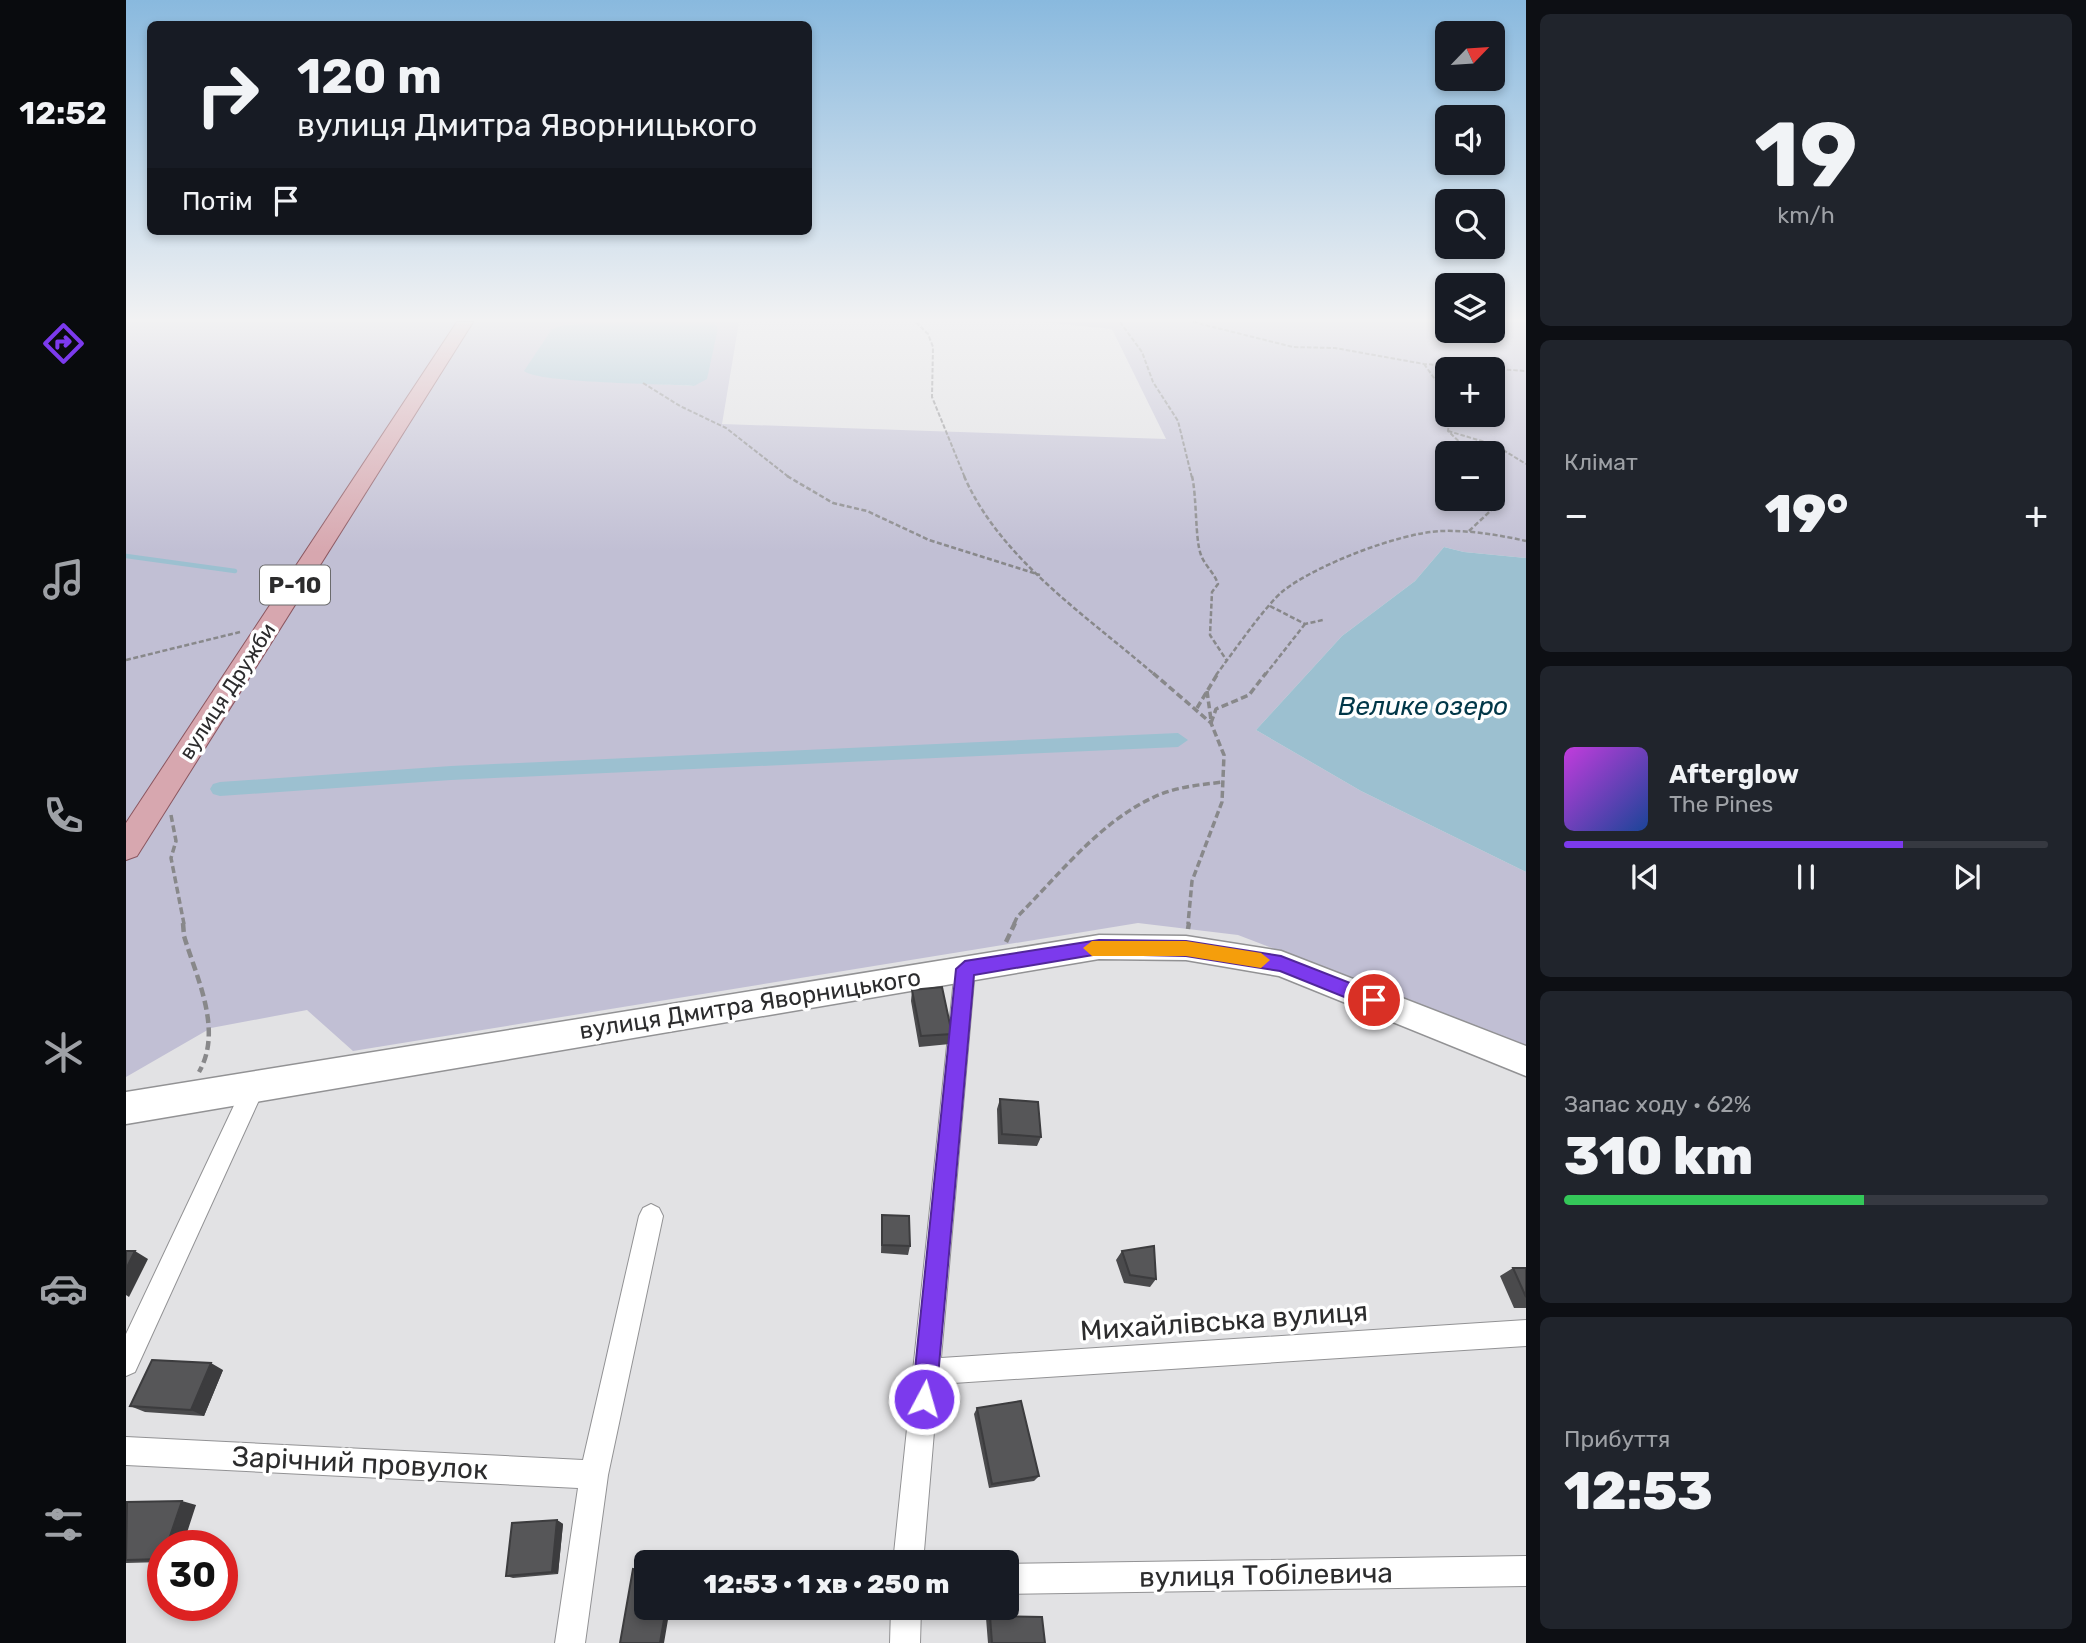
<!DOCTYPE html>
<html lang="uk">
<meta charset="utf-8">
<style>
body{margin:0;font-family:Rubik,sans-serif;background:#20242c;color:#f1f3f6;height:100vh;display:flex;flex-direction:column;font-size:26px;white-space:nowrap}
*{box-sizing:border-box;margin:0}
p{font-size:23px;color:#9ea1a6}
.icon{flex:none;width:38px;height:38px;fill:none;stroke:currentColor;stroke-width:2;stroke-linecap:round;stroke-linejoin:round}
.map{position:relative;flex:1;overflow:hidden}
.side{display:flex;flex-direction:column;gap:14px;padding:14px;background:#0d0f14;width:560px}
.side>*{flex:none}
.guide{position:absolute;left:21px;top:21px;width:665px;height:214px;border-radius:10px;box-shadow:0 4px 10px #0003;background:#171b24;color:#f1f3f6;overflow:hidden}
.needle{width:46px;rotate:65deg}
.fabs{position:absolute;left:1309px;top:21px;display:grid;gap:14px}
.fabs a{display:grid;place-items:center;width:70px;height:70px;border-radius:10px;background:#171b24;box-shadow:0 4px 10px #0003;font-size:35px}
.speed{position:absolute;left:21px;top:1530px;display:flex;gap:14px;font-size:35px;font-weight:700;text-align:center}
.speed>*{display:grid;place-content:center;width:91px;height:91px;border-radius:50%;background:#171b24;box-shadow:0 4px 10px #0003;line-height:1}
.speed .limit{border:10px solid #d22;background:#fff;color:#111}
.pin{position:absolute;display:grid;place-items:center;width:60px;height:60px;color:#fff;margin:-30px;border:4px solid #fff;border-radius:50%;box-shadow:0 2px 7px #0007}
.me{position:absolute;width:77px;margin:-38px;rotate:6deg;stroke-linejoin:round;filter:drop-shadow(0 0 5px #0008)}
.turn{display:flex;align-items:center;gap:24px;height:147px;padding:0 35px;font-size:32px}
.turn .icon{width:91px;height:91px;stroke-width:2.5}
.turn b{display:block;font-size:49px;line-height:60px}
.then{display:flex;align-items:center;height:66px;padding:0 35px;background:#0003;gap:14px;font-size:26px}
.big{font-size:52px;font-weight:800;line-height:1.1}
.side .tile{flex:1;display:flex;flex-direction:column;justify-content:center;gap:10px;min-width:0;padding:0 24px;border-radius:10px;background:#20242c}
.side .dial{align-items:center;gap:0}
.dial b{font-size:91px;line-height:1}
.song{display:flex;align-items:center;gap:21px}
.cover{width:84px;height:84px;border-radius:10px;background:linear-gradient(135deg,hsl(290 70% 55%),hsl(220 70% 35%))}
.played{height:7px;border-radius:4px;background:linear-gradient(90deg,#7c3aed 70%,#363941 70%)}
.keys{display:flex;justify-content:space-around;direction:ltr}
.heat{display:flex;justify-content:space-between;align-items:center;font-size:38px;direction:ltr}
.charge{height:10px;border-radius:5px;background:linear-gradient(90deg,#34c759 62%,#363941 0)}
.trip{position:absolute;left:508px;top:1550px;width:385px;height:70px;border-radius:10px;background:#171b24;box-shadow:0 4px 10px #0003;font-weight:800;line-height:70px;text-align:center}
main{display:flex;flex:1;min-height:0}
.dock{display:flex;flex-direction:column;width:126px;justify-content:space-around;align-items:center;background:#090b0e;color:#9ea1a6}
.dock .icon{width:49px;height:49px}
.dock .on{color:#7c3aed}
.dock b{font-size:32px;color:#f1f3f6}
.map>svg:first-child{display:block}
</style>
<main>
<nav class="dock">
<b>12:52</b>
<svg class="icon on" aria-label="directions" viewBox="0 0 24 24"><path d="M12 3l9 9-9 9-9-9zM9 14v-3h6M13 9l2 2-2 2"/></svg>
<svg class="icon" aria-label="music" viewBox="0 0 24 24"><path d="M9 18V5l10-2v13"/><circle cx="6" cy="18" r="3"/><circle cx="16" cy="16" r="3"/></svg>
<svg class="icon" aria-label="phone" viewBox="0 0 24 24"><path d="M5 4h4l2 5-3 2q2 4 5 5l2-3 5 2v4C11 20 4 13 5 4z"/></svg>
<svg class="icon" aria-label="climate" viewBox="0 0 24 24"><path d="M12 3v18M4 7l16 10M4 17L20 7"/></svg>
<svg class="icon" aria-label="car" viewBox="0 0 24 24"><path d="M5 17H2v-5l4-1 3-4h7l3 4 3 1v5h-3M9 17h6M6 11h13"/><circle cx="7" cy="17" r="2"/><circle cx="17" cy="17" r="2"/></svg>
<svg class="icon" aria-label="filters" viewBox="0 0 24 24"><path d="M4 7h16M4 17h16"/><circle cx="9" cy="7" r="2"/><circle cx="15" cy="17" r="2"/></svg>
</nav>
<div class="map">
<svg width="1400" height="1643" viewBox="0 0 1400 1643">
<rect width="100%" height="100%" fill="#e2e2e4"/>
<path fill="#c1bfd4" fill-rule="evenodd" d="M0,322h490l-52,3 -5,54 135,7 24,-58 -4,-6h25l-17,102 444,15 -54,-110 -71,-7h406v9h46v-9h33v236l-62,-6 -20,-5 -29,34 -73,55 -86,94 105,61 165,81v174l-288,-111 -100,-12 -785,128 -46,-41 -96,18 -85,49zM1321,369h46v46h-46zM1321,453h46v46h-46z"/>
<path fill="#9cc0d0" d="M490,322h98l4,6 -11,51 -13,7c-26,-2 -158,-3 -170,-15l28,-42 12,-4z
M1318,547l20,5 62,6v314l-165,-81 -105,-61 86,-94 73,-55z"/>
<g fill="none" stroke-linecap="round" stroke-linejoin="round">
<path stroke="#9cc0d0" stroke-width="4.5" d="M0,556l109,15"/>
<path fill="#9cc0d0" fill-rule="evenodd" d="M1052,733l10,7 -10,7 -727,33 -231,16 -7,-2 -3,-5 3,-5 7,-2 231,-16z"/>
<g stroke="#929294" stroke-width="2">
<path id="street" d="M839,961l7,2 3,6 -34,389 585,-38v26l-588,38 -15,179h-30l62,-594 3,-6z
M128,1077l8,3 3,7 -130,285 -9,4v-42l120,-254z
M525,1204l8,4 4,8 -55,259 -23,168h-30l23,-155 -452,-23v-28l457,23 56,-244 4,-8z
M1400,1556v30l-520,8v-30z
M765,1608h30l-1,35h-30z"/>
</g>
<g stroke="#929294" stroke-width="3">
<path id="secondary" d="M973,935l87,1 95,15 245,95v30l-247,-100 -93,-16 -87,-1 -973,165v-32z"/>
</g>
<g stroke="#8a565f" stroke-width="2">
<path id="primary" d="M331,322h16l-336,534 -11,4v-37z"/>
</g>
<path stroke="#88888a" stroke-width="2" stroke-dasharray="4.5 2" stroke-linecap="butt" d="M790,322l12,12 5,13 -1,50 33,81
M994,322l22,30 11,30 25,39 14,57
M1067,322l100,25 42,1 89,16 102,7
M1298,364l23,32
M517,383l37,23 46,22 64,50
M1324,415l-2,16 23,22
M1322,431l47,14 31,19"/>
<path stroke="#88888a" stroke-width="2.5" stroke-dasharray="5 2.5" stroke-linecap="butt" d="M661,476l46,27 34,8 62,29 111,35
M838,476c36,83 124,141 191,199
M1066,476c5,22 3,64 9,79 4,11 13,17 17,29l-6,8 -2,43 17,26
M1343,531l32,-30 2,-6 -10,-12
M1144,606l35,18 18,-4
M0,660l114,-28
M1090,675c17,-22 48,-68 67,-84 33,-26 116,-58 158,-60 29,-1 58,4 85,10
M1139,675l40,-51"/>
<path stroke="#88888a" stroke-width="3.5" stroke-dasharray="7 3.5" stroke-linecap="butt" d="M1027,673l58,50 13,32 -2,47 -30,79 -4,43
M1081,691l4,29
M1071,708l21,-35
M1085,723l5,-14 33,-14 17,-22
M45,815l5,26 -5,17 13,66
M888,924l3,-7c40,-40 81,-93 133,-118 23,-12 48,-14 73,-17"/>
<path stroke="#88888a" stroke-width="4.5" stroke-dasharray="9 4.5" stroke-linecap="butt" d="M57,923l1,13c13,43 39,94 15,136
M1062,929l1,-6
M880,942l9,-19"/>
<use href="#street" fill="#fff" fill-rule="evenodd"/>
<use href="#secondary" fill="#fff" fill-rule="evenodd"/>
<use href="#primary" fill="#d7a7af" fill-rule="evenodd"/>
</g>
<path fill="#4a4a4c" d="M786,990l40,44 -2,10 -31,3 -8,-46z
M874,1099l41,38 -4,9 -39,-2 -1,-35z
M756,1215l28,31 -2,9 -27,-2z
M996,1251l34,28 -6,8 -26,-4 -8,-23z
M1387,1268h13v40h-12l-14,-32z
M97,1370l-19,46 -59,-4 -15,-6z
M851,1408l62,68 -5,5 -45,7 -15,-74z
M0,1504l70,1 -33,40v17l-37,1z
M431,1520l6,4 -5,50 -45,4 -7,-2z
M864,1616l55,27h-57l-2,-25z"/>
<path fill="#3c3c3e" d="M9,1251l13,8 -19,38 -3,-2v-26z
M85,1363l12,7 -19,46 -13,-6z
M56,1501l14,4 -13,40h-16z
M431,1520l6,4 -5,50 -6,-2z
M540,1608h4l-6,35h-4z"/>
<path fill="#565658" stroke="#3c3c3e" stroke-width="2" d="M816,987l10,47 -31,2 -9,-46z
M874,1099l38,3 3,35 -39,-3z
M756,1215l27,1 1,30 -28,-1z
M1028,1246l2,33 -26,-4 -8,-24z
M0,1251h9l-9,18z
M1387,1268h13v29z
M26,1360l59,3 -20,47 -61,-4z
M895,1401l18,75 -47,8 -15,-76z
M56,1501l-15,44h-4l-1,14 -36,1 1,-58z
M431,1520l-5,52 -46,4 6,-53z
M507,1569l13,2v37h20l-6,35h-40z
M864,1616l52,1 3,26h-53z"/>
<linearGradient id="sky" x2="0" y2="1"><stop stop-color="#89b9de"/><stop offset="0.58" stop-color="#f2f2f3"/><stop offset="1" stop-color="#f2f2f3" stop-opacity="0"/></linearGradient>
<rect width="1400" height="552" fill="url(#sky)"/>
<path fill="#7c3aed" stroke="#51269a" stroke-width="2" d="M973,940l87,1 95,15 100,39 3,5 -3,6 -7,3 -94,-38 -94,-15 -87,-2 -125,21 -38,424 -4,9 -8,4 -9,-4 -3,-9 44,-430 9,-8z"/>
<path fill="#f59e0b" d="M966,941h94l75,12 9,7 -9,8 -75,-12h-94l-9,-8z"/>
<g text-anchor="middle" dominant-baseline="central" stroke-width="7" stroke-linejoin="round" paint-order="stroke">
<g font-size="21" fill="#2c2c2d" stroke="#fff">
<text transform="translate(101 691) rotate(-57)">вулиця Дружби</text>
</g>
<rect fill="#fff" stroke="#6b6b6c" stroke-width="2" x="134" y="565.5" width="70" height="39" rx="5"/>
<g font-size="23" font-weight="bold" fill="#2c2c2d">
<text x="169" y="585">Р-10</text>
</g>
<g font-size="24" fill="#2c2c2d" stroke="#fff">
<text transform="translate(624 1004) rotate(-9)">вулиця Дмитра Яворницького</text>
</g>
<g font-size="26" font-style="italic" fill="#013748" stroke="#fff">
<text x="1297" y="706">Велике озеро</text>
</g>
<g font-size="28" fill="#2c2c2d" stroke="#fff">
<text transform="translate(1098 1321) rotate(-4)">Михайлівська вулиця</text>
<text transform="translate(234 1463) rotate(3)">Зарічний провулок</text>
<text transform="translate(1140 1575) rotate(-1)">вулиця Тобілевича</text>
</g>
</g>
</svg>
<div class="fabs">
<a><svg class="needle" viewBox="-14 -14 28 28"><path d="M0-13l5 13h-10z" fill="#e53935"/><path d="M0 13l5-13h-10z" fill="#9ea1a6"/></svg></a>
<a><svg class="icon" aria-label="sound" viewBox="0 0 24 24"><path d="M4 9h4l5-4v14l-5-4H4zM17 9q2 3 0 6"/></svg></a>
<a><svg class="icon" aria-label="search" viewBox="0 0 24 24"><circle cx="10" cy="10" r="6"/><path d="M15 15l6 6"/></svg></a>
<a><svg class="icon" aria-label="layers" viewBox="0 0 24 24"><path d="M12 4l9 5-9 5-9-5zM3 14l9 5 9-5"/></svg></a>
<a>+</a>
<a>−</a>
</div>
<div class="speed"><div class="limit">30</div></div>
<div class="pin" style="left:1248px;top:1000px;background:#d93025"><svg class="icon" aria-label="arrive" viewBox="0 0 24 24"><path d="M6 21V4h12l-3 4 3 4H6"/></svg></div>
<svg class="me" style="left:798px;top:1399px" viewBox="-20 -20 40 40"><circle r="17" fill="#7c3aed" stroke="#fff" stroke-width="3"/><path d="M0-11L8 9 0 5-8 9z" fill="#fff"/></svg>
<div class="trip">12:53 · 1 хв · 250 m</div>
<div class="guide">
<div class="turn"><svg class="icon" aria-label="right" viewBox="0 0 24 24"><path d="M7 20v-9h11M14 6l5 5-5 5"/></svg><div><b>120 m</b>вулиця Дмитра Яворницького</div></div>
<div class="then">Потім<svg class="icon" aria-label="arrive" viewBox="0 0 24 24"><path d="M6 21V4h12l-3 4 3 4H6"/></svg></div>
</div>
</div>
<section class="side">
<div class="tile dial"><b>19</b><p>km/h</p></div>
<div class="tile"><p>Клімат</p>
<div class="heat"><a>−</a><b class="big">19°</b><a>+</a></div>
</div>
<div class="tile">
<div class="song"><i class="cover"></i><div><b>Afterglow</b><p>The Pines</p></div></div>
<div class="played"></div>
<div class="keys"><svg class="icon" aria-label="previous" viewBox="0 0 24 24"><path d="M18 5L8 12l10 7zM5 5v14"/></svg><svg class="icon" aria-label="pause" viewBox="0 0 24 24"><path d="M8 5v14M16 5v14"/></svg><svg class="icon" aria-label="next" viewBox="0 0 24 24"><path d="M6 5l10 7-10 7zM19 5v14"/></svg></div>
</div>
<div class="tile"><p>Запас ходу · 62%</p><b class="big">310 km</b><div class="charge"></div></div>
<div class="tile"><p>Прибуття</p><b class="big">12:53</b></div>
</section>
</main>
